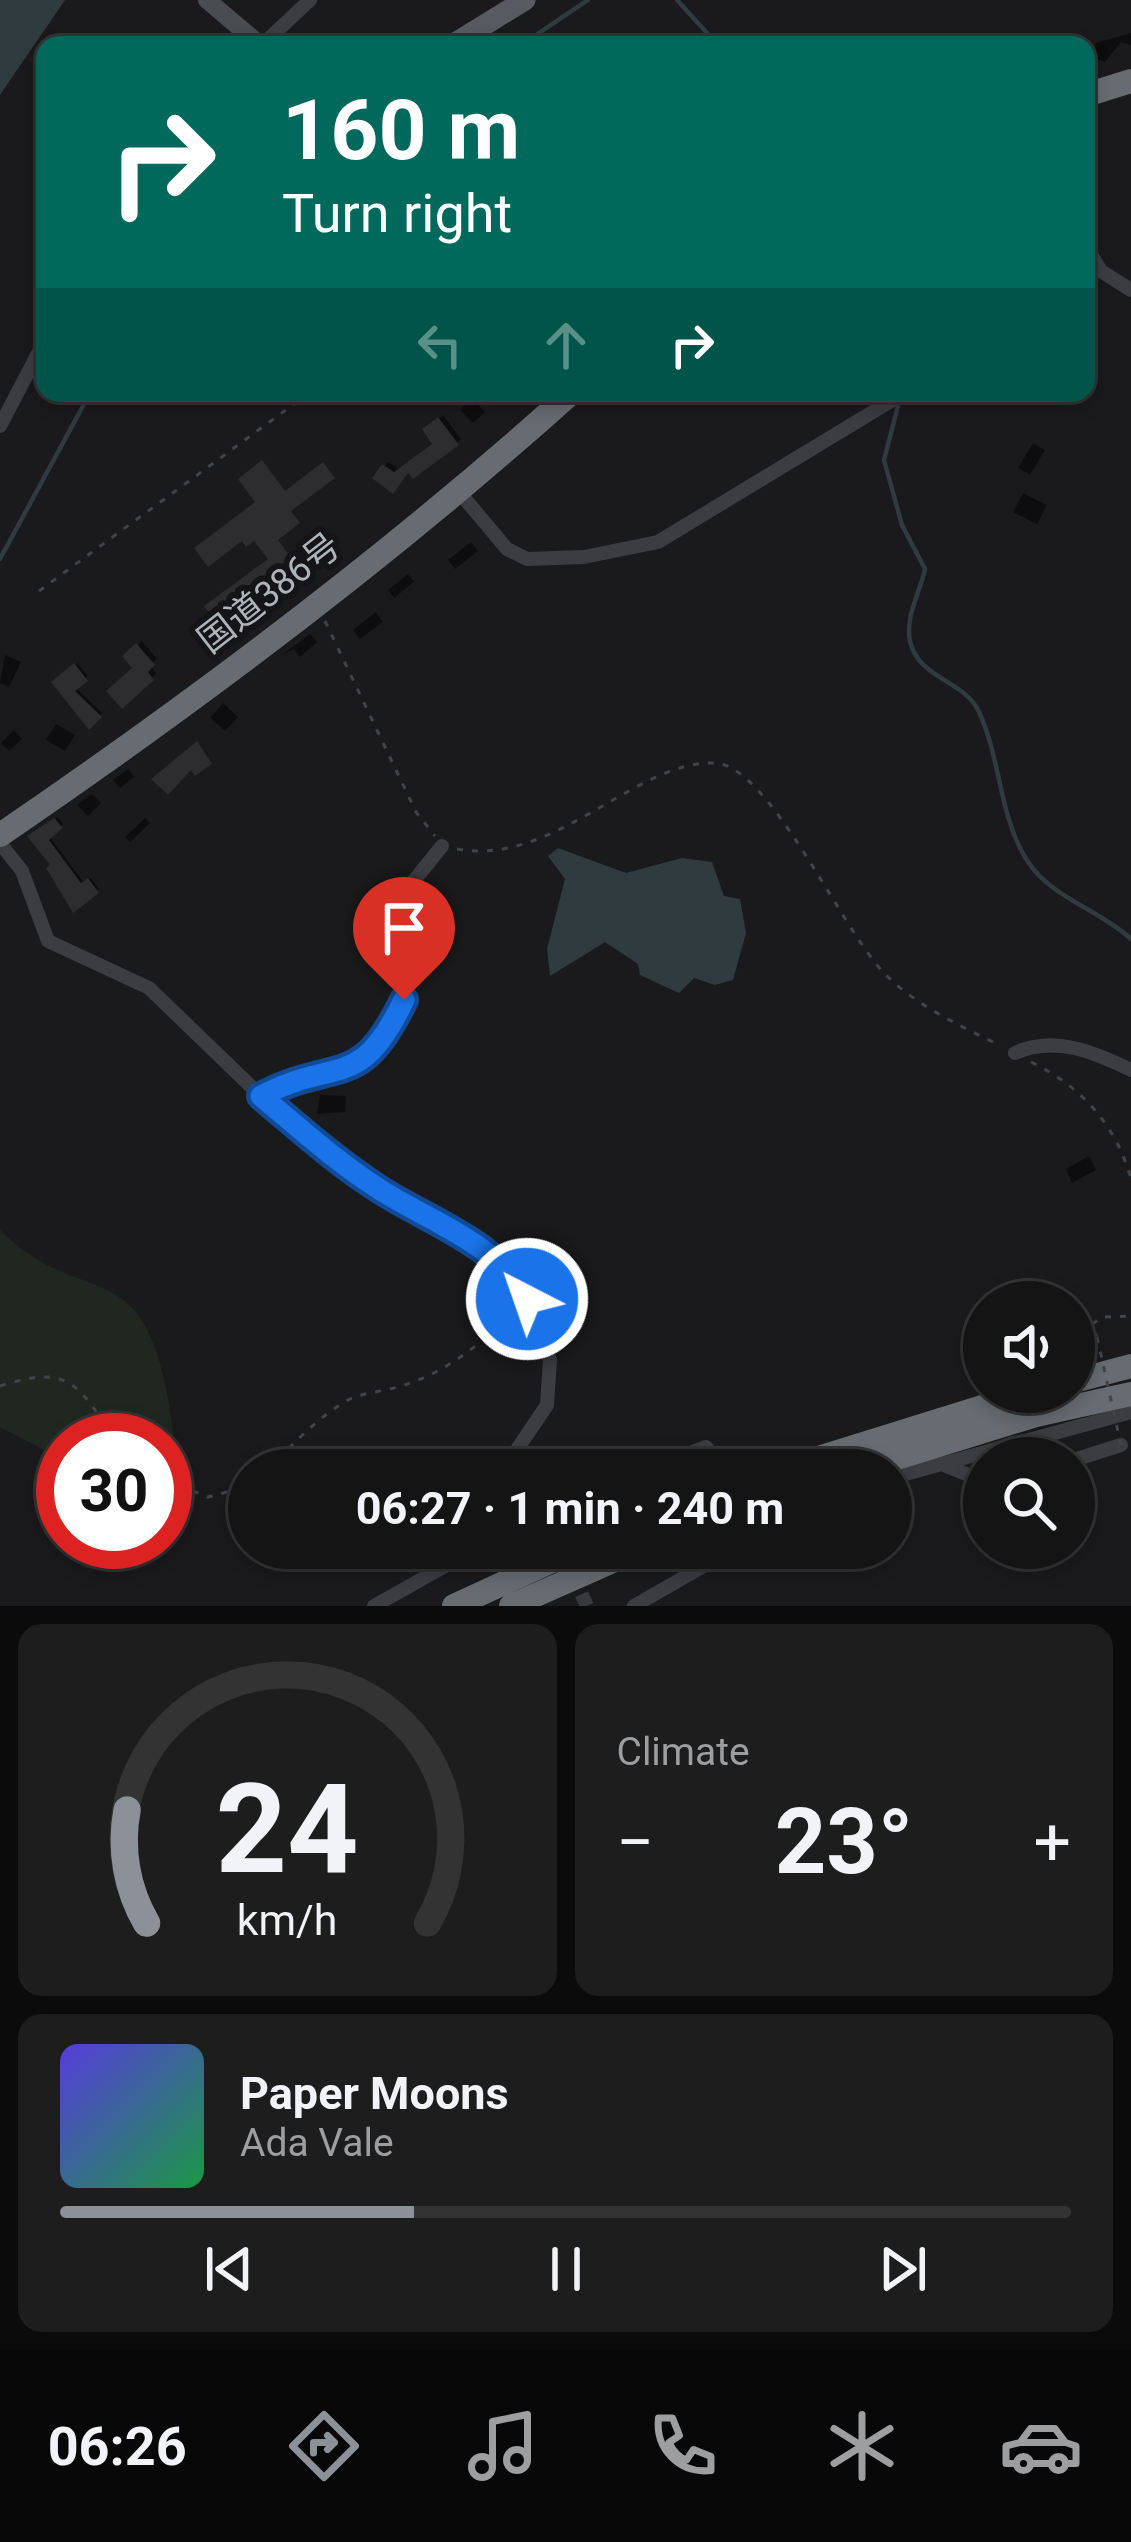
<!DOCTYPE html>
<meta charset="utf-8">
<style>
body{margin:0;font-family:Roboto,"Noto Sans JP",sans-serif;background:#1d1d1e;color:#f1f3f6;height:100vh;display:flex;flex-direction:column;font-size:45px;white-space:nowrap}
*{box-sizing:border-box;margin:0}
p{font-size:39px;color:#9d9ea0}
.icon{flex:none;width:66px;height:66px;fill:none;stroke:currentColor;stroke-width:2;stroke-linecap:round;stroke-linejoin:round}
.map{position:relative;height:1606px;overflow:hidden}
.details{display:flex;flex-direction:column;gap:18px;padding:18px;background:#0b0b0c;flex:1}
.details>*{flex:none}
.hud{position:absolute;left:36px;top:36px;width:1059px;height:366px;border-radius:24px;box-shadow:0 6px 18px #0003,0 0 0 3px #333334;background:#00695c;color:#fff;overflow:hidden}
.tools{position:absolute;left:963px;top:1281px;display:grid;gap:24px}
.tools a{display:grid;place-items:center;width:132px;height:132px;border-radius:50%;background:#141415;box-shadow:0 6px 18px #0003,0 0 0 3px #333334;font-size:60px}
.speed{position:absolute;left:36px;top:1413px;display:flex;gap:24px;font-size:60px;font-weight:700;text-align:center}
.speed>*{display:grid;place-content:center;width:156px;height:156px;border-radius:50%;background:#141415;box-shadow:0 6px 18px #0003,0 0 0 3px #333334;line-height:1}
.speed .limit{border:18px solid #d22;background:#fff;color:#111}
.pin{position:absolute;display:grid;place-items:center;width:102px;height:102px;color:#fff;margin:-123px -51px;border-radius:50% 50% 50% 0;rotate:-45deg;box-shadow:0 0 12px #0007}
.pin .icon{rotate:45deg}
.me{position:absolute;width:132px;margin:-66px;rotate:319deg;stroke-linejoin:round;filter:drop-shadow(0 0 9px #0008)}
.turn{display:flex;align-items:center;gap:42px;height:252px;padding:0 48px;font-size:54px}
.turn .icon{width:156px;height:156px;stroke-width:2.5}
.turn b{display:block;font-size:84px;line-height:102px}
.lanes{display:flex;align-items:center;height:114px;padding:0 48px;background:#0003;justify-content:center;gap:60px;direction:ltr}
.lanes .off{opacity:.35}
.big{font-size:90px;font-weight:700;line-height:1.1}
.details .widget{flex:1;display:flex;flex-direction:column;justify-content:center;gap:18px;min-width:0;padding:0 42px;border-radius:24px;background:#1d1d1e}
.details .dial{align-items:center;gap:0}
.dial svg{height:312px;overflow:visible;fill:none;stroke:#333334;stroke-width:7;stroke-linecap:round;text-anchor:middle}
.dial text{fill:#f1f3f6;stroke:none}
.song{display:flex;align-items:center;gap:36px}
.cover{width:144px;height:144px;border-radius:18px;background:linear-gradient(135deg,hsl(250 70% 55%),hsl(140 70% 35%))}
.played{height:12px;border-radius:6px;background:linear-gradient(90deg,#8c9099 35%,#333334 35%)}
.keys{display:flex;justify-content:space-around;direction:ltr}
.heat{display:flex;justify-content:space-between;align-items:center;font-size:66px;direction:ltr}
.details .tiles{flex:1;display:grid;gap:18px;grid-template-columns:1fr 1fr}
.widget:last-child{grid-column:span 2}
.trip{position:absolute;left:228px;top:1449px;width:684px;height:120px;border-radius:60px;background:#141415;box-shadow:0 6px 18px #0003,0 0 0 3px #333334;font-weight:700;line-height:120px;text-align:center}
.tabs{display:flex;height:192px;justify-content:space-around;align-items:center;background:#080808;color:#9d9ea0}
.tabs .icon{width:84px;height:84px}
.tabs .on{color:#8c9099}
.tabs b{font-size:54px;color:#f1f3f6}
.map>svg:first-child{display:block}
</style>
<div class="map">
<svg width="1131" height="1606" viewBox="0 0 1131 1606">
<rect width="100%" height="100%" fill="#1a1a1c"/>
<path fill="#202720" d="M0,1230c82,82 143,18 169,174 6,40 10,70 -4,110v-74h-102v20l-63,-33z"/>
<path fill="#303b40" d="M0,0h65l-65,95z
M558,848l68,25 56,-15 30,4 12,34 16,3 6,34 -13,47 -18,5 -21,-7 -15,15 -39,-18 -2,-11 -33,-22 -55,34 -3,-27 18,-70 -17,-23z"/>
<path fill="#0007" d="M1131,33v12l-10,-3 -16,20 -8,-3 -2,-16z
M472,398l13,14 -12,11 -13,-13z
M443,415l18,24 -4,4 -48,26 -33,9 12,-16 12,8 36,-26 -11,-15z
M1033,443l12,7 -15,25 -12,-7z
M1023,493l24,12 -10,19 -24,-12z
M471,542l7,9 -23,18 -7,-9z
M408,574l6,8 -20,16 -6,-8z
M376,612l7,10 -23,17 -7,-9z
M310,634l7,8 -17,15 -6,-8 -12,6z
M142,641l15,18 -6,6 5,9 -34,30 14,-37 -10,-11z
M5,655l16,7 -12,25 -9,-4z
M77,663l11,13 -13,11 27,26 -13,13 -34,-44z
M223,703l15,14 -13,14 -15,-13z
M56,724l19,11 -10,16 -19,-11z
M14,730l8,9 -13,12 -8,-8z
M128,769l6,8 -14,11 -7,-8z
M92,794l9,9 -13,13 -11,-11z
M58,817l5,7 -14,12 35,47 7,-5 8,11 -25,20 -20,-44 -23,-29z
M145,818l5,5 -20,19 -5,-5z
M320,1095l26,1 -1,16 -28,2z
M1089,1156l7,14 -24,13 -6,-14z"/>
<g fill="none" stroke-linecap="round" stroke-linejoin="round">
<path stroke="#303b40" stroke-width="4.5" d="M677,0l41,45
M521,45l67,-45
M899,402l-15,58 18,65 23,44c-5,24 -20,47 -15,72 8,38 55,39 69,71 22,47 20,106 49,150 24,36 72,48 103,77
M0,559l90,-166"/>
</g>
<path fill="#2d2d30" d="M438,417l21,28 -46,34 -5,-6 -15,21 -21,-16 10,-14 12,8 38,-28 -10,-15z
M262,460l23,31 38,-29 12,16 -44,33 9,12 -22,17 19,26 -78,59 -15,-19 64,-47 -14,-18 -8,6 -4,-6 -34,26 -14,-19 61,-46 -17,-23z
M136,643l19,22 -7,7 6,8 -32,29 -16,-18 26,-23 -10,-12z
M74,663l14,18 -13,10 27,26 -13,13 -38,-48z
M197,741l15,23 -17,12 -4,-6 -23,25 -17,-16z
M54,818l9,10 -14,12 32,43 7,-5 11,15 -26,20 -27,-45 4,-3 -23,-29z"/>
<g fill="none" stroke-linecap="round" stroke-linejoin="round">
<path stroke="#37393c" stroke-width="14" stroke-dasharray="14 7" stroke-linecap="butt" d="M573,1575l14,31"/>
<path stroke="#414448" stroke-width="3" stroke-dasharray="6 9" stroke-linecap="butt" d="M39,591l270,-198
M325,621l91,191 19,24
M457,849c98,18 178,-89 258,-86 54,2 127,167 169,210 32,33 77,53 117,73
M1031,1062c51,25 85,63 100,117
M1097,1337l-6,-12 11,-8 29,-1
M0,1386c71,-23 77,-1 116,54
M268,1470c24,-25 48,-51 78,-69 16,-9 37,-9 55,-15 47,-14 82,-44 117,-78
M165,1480l43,17 41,-11"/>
<path stroke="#3b3d41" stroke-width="14" d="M262,45l48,-45
M1086,246l15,25 30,19
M0,426l45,-86
M460,493l47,56 20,10 57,-2 74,-15 246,-149
M0,843l22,28 26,70 101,47 112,108 78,66 164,104 24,33 23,61 -3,45 -29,43 6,22
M1015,1053c39,-18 79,-1 116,17
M261,1096c69,-36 142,-19 149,-126 1,-25 -15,-48 -10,-72l42,-52
M1074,1460l47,-15
M946,1466l38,15
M642,1470l64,-23 10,12
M891,1478l240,-66
M374,1606l103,-58
M634,1606l101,-58"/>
<path stroke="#494c51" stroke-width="18" d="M207,0l53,45"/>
<path stroke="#575a60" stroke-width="21" d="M452,45l73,-45"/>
<path stroke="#676c72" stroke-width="24" d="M1086,95l45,-14
M0,835c198,-135 392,-281 571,-442
M1074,1381l57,-15
M780,1470l250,-78
M858,1470l178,-55 95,-21
M454,1606l126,-58
M511,1606l131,-58"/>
<path stroke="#414448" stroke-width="3" stroke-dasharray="6 9" stroke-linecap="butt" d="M1097,1337l24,108"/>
</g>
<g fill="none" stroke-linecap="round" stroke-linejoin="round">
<g stroke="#114b97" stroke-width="30">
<path id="route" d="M404,1000c-45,93 -66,56 -143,96 38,32 76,66 118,93 51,33 117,53 148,110"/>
</g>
<use href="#route" stroke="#1a73e8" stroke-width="21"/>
</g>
<g text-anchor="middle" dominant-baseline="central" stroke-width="12" stroke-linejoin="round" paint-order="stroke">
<g font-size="36" fill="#adb4bb" stroke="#151517">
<text transform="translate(269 593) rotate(-38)">国道386号</text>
</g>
</g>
</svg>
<div class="tools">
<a><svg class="icon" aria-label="sound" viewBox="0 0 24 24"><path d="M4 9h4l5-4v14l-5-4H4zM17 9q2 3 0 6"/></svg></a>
<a><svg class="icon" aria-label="search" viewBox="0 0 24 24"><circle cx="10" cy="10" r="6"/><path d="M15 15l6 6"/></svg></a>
</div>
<div class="speed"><div class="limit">30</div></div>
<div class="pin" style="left:404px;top:1000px;background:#d93025"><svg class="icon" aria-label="arrive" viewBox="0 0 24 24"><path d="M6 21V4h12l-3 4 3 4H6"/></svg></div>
<svg class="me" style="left:527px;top:1299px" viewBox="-20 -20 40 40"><circle r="17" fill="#1a73e8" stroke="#fff" stroke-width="3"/><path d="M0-11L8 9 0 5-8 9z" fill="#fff"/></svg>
<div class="trip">06:27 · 1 min · 240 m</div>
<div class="hud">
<div class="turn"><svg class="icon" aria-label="right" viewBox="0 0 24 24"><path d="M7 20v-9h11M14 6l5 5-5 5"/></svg><div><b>160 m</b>Turn right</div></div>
<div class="lanes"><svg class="icon off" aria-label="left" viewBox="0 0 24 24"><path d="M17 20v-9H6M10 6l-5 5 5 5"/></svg><svg class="icon off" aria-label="ahead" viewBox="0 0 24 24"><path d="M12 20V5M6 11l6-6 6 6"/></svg><svg class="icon" aria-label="right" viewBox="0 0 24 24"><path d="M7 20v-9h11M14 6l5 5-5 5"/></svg></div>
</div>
</div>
<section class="details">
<div class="tiles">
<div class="widget dial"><svg viewBox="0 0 100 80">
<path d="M14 69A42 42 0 1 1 86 69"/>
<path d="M14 69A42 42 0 0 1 9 40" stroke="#8c9099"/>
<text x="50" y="56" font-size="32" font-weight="700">24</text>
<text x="50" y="72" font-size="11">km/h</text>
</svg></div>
<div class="widget"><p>Climate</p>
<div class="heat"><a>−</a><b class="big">23°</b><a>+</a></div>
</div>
<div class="widget">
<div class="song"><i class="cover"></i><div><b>Paper Moons</b><p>Ada Vale</p></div></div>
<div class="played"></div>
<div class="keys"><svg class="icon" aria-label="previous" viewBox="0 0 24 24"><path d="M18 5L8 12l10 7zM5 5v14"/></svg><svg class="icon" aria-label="pause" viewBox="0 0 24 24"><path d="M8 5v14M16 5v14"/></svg><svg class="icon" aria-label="next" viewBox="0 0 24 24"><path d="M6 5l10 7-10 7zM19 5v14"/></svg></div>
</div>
</div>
</section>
<nav class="tabs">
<b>06:26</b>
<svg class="icon on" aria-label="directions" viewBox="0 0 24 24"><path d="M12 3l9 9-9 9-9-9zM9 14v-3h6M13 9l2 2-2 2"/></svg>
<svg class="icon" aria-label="music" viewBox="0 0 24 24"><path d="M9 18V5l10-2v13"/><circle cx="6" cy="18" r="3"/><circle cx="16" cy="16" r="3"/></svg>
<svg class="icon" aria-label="phone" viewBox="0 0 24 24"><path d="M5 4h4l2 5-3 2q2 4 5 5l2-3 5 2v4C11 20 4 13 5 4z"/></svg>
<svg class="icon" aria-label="climate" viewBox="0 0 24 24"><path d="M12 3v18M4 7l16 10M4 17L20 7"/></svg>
<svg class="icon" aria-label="car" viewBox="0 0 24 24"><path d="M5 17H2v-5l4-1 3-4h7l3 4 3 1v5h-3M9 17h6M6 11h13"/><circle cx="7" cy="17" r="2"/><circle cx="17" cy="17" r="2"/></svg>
</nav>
